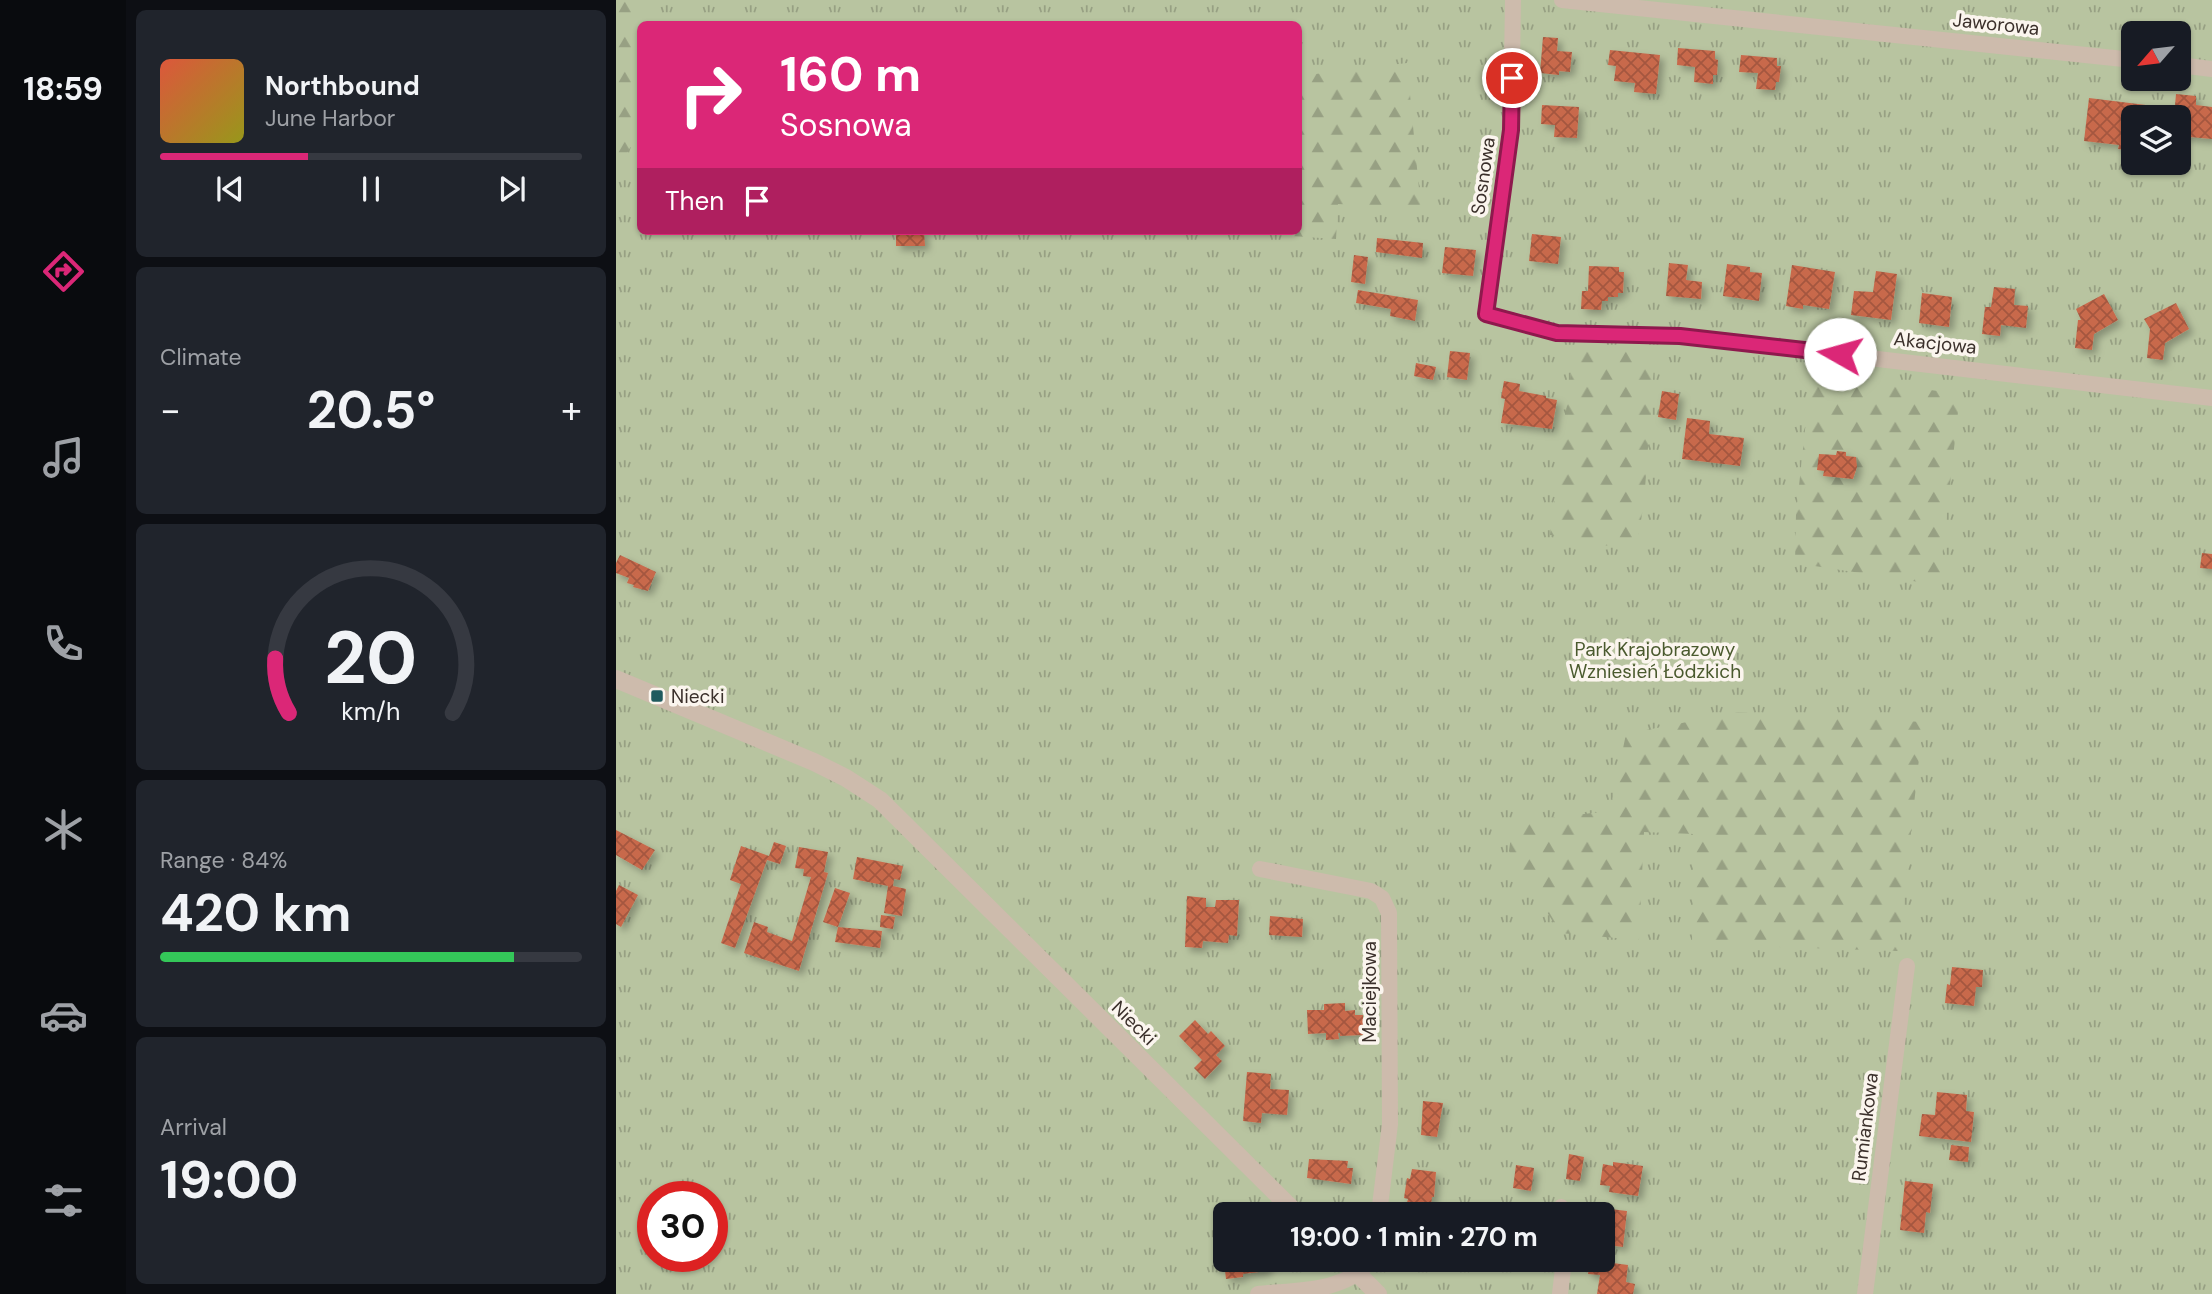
<!DOCTYPE html>
<meta charset="utf-8">
<style>
body{margin:0;font-family:"DM Sans",sans-serif;background:#20242c;color:#f1f3f6;height:100vh;display:flex;flex-direction:column;font-size:26px;white-space:nowrap}
*{box-sizing:border-box;margin:0}
p{font-size:23px;color:#9ea1a6}
.icon{flex:none;width:38px;height:38px;fill:none;stroke:currentColor;stroke-width:2;stroke-linecap:round;stroke-linejoin:round}
.map{position:relative;flex:1;overflow:hidden}
.drawer{display:flex;flex-direction:column;gap:10px;padding:10px;background:#0d0f14;width:490px}
.drawer>*{flex:none}
.banner{position:absolute;left:21px;top:21px;width:665px;height:214px;border-radius:10px;box-shadow:0 2px 5px #0004;background:#db2777;color:#fff;overflow:hidden}
.needle{width:46px;rotate:242deg}
.fabs{position:absolute;left:1505px;top:21px;display:grid;gap:14px}
.fabs a{display:grid;place-items:center;width:70px;height:70px;border-radius:10px;background:#171b24;box-shadow:0 2px 5px #0004;font-size:35px}
.speed{position:absolute;left:21px;top:1181px;display:flex;gap:14px;font-size:35px;font-weight:700;text-align:center}
.speed>*{display:grid;place-content:center;width:91px;height:91px;border-radius:50%;background:#171b24;box-shadow:0 2px 5px #0004;line-height:1}
.speed .limit{border:10px solid #d22;background:#fff;color:#111}
.pin{position:absolute;display:grid;place-items:center;width:60px;height:60px;color:#fff;margin:-30px;border:4px solid #fff;border-radius:50%;box-shadow:0 2px 7px #0007}
.me{position:absolute;width:77px;margin:-38px;rotate:277deg;stroke-linejoin:round;filter:drop-shadow(0 0 5px #0008)}
.turn{display:flex;align-items:center;gap:24px;height:147px;padding:0 28px;font-size:32px}
.turn .icon{width:91px;height:91px;stroke-width:2.5}
.turn b{display:block;font-size:49px;line-height:60px}
.then{display:flex;align-items:center;height:66px;padding:0 28px;background:#0003;gap:14px;font-size:26px}
.big{font-size:52px;font-weight:700;line-height:1.1}
.drawer .widget{flex:1;display:flex;flex-direction:column;justify-content:center;gap:10px;min-width:0;padding:0 24px;border-radius:10px;background:#20242c}
.drawer .dial{align-items:center;gap:0}
.dial svg{height:182px;overflow:visible;fill:none;stroke:#363941;stroke-width:7;stroke-linecap:round;text-anchor:middle}
.dial text{fill:#f1f3f6;stroke:none}
.song{display:flex;align-items:center;gap:21px}
.cover{width:84px;height:84px;border-radius:10px;background:linear-gradient(135deg,hsl(10 70% 55%),hsl(60 70% 35%))}
.played{height:7px;border-radius:4px;background:linear-gradient(90deg,#db2777 35%,#363941 35%)}
.keys{display:flex;justify-content:space-around;direction:ltr}
.heat{display:flex;justify-content:space-between;align-items:center;font-size:38px;direction:ltr}
.charge{height:10px;border-radius:5px;background:linear-gradient(90deg,#34c759 84%,#363941 0)}
.trip{position:absolute;left:597px;top:1202px;width:402px;height:70px;border-radius:10px;background:#171b24;box-shadow:0 2px 5px #0004;font-weight:700;line-height:70px;text-align:center}
main{display:flex;flex:1;min-height:0}
.dock{display:flex;flex-direction:column;width:126px;justify-content:space-around;align-items:center;background:#090b0e;color:#9ea1a6}
.dock .icon{width:49px;height:49px}
.dock .on{color:#db2777}
.dock b{font-size:32px;color:#f1f3f6}
.map>svg:first-child{display:block}
</style>
<main>
<nav class="dock">
<b>18:59</b>
<svg class="icon on" aria-label="directions" viewBox="0 0 24 24"><path d="M12 3l9 9-9 9-9-9zM9 14v-3h6M13 9l2 2-2 2"/></svg>
<svg class="icon" aria-label="music" viewBox="0 0 24 24"><path d="M9 18V5l10-2v13"/><circle cx="6" cy="18" r="3"/><circle cx="16" cy="16" r="3"/></svg>
<svg class="icon" aria-label="phone" viewBox="0 0 24 24"><path d="M5 4h4l2 5-3 2q2 4 5 5l2-3 5 2v4C11 20 4 13 5 4z"/></svg>
<svg class="icon" aria-label="climate" viewBox="0 0 24 24"><path d="M12 3v18M4 7l16 10M4 17L20 7"/></svg>
<svg class="icon" aria-label="car" viewBox="0 0 24 24"><path d="M5 17H2v-5l4-1 3-4h7l3 4 3 1v5h-3M9 17h6M6 11h13"/><circle cx="7" cy="17" r="2"/><circle cx="17" cy="17" r="2"/></svg>
<svg class="icon" aria-label="filters" viewBox="0 0 24 24"><path d="M4 7h16M4 17h16"/><circle cx="9" cy="7" r="2"/><circle cx="15" cy="17" r="2"/></svg>
</nav>
<section class="drawer">
<div class="widget">
<div class="song"><i class="cover"></i><div><b>Northbound</b><p>June Harbor</p></div></div>
<div class="played"></div>
<div class="keys"><svg class="icon" aria-label="previous" viewBox="0 0 24 24"><path d="M18 5L8 12l10 7zM5 5v14"/></svg><svg class="icon" aria-label="pause" viewBox="0 0 24 24"><path d="M8 5v14M16 5v14"/></svg><svg class="icon" aria-label="next" viewBox="0 0 24 24"><path d="M6 5l10 7-10 7zM19 5v14"/></svg></div>
</div>
<div class="widget"><p>Climate</p>
<div class="heat"><a>−</a><b class="big">20.5°</b><a>+</a></div>
</div>
<div class="widget dial"><svg viewBox="0 0 100 80">
<path d="M14 69A42 42 0 1 1 86 69"/>
<path d="M14 69A42 42 0 0 1 8 45" stroke="#db2777"/>
<text x="50" y="56" font-size="32" font-weight="700">20</text>
<text x="50" y="72" font-size="11">km/h</text>
</svg></div>
<div class="widget"><p>Range · 84%</p><b class="big">420 km</b><div class="charge"></div></div>
<div class="widget"><p>Arrival</p><b class="big">19:00</b></div>
</section>
<div class="map">
<svg width="1596" height="1294" viewBox="0 0 1596 1294">
<defs>
<pattern id="grass-tufts" width="24" height="20" patternUnits="userSpaceOnUse" patternTransform="scale(1.75)"><rect width="24" height="20" fill="#b8c4a0"/><path d="M3 7l-1-3M5 7V3M7 7l1-3M15 17l-1-3M17 17v-4M19 17l1-3" fill="none" stroke="#97a083"/></pattern>
<pattern id="forest-firs" width="22" height="20" patternUnits="userSpaceOnUse" patternTransform="scale(1.75)"><rect width="22" height="20" fill="#b8c4a0"/><path d="M5 1l3.5 6h-7zM16 11l3.5 6h-7z" fill="#97a083"/></pattern>
<pattern id="building-cross-hatch" width="8" height="8" patternUnits="userSpaceOnUse" patternTransform="scale(1.75)"><rect width="8" height="8" fill="#c8694b"/><path d="M0 0l8 8M0 8l8-8" fill="none" stroke="#a4573f"/></pattern>
<filter id="shadow"><feDropShadow dx="4.5" dy="4.5" stdDeviation="3.5" flood-color="#0004"/></filter>
</defs>
<rect width="100%" height="100%" fill="#f4ebe1"/>
<path fill="url(#grass-tufts)" fill-rule="evenodd" d="M0,0h1596v1294h-1596zM24,24h658v207h-658zM1517,33h46v46h-46zM1517,117h46v46h-46zM37,1197h59v59h-59zM609,1214h378v46h-378z"/>
<path fill="url(#forest-firs)" d="M0,0h17l10,24h-3v105l-15,28 -9,7z
M791,63l14,147 -83,-6 -2,35 -59,-4v-4h21l1,-155z
M958,349l81,3 -11,150 -8,49 -86,-16z
M1195,374l149,20 -21,191 -144,-22 1,-49z
M1122,712l185,10 -25,229 -206,-7 2,-110 -50,-2 -5,108 -79,-7 -51,-82 4,-29 97,-11 16,-77z"/>
<path fill="url(#building-cross-hatch)" filter="url(#shadow)" d="M927,37l15,1 -1,13 15,1 -2,20 -11,-1v4l-19,-2z
M1062,48l37,3v8l3,1 -1,15h-4v9l-19,-2 1,-15 -18,-2z
M994,50l50,5 -4,39 -22,-2 1,-9 -21,-2 2,-15 -8,-1z
M1125,55l36,3v8h4l-2,16h-3l-1,8 -19,-1 2,-16 -19,-1z
M1560,94l20,2v9l16,2v32l-33,-3v-19h-5z
M1473,98l57,7 -1,12h-12v34l-15,-2 1,-4 -35,-4z
M926,105l37,2 -2,31 -23,-1 1,-12 -14,-1z
M280,231h28l1,15h-29z
M916,234l29,3 -3,27 -29,-3z
M761,238l46,5 -1,15 -46,-6z
M829,247l31,3 -3,26 -31,-3z
M738,255l14,2 -3,27 -14,-2z
M1053,263l19,2 -2,15 16,2 -1,17 -35,-3z
M1111,264l23,3v5l12,1 -3,28 -36,-5z
M1176,265l43,7 -6,37 -26,-4v4l-17,-3z
M973,266l30,1v5h5l-1,21h-5v4h-10v4h-6l-1,9 -20,-1 1,-18h6z
M1260,271l21,3 -6,46 -40,-5 3,-24 19,1z
M1378,287l21,2 -1,16 14,1 -2,22 -25,-3 -1,11 -18,-2 3,-27h6z
M742,290l60,10 -3,21 -25,-5 1,-7 -35,-6z
M1306,293l30,4 -3,30 -30,-4z
M1488,294l14,26 -24,14 -2,16 -17,-2 3,-28h3l-5,-11z
M1560,303l13,26 -24,14 -2,17 -16,-2 3,-29 -6,-10z
M834,351l20,2 -3,27 -20,-3z
M800,363l20,4 -3,13 -19,-4z
M888,381l16,3 -1,7 27,5v2l11,2 -5,29 -51,-6 4,-24 -4,-1z
M1046,391l17,3 -3,26 -18,-3z
M1071,418l23,3 -1,13 35,4 -4,28 -58,-7z
M1221,451l9,1v4l10,1 1,10 -4,12 -30,-3 1,-5 -7,-1 2,-16 17,1z
M1586,553l10,1v15l-12,-1z
M4,555l36,17 -8,19 -15,-4 1,-2 -7,-2 2,-5 -13,-5v-10z
M0,830l39,20 -13,20 -26,-15z
M158,842l12,4 -6,18 -13,-4 -32,88 -14,-5 20,-59 -11,-4 11,-34 28,10z
M183,847l29,5 -4,20 4,1 -29,98 -55,-18 10,-31 14,5 -1,5 25,9 19,-64 -8,-1 1,-7 -9,-1z
M241,857l46,9 -3,14 -6,-1 -1,7 13,3 -4,27 -18,-3 4,-27 -35,-7z
M3,885l19,10 -17,32 -5,-3v-33z
M219,888l15,5 -12,34 -15,-5z
M571,896l19,2v9h9l1,-7h23l-2,36 -8,-1 -1,8 -25,-2 -1,7 -17,-1z
M265,915l14,2 -2,12 -13,-2z
M654,916l33,3 -1,18 -33,-2z
M222,927l44,4 -2,17 -45,-6z
M1336,967l31,3 -1,17h-6l-2,19 -29,-3 2,-19 3,1z
M729,1003v8l10,-1v5h8v20l-23,1v-3h-2l1,6 -13,1v-7l-18,1 -1,-24h17v-6z
M579,1020l13,14 3,-3 14,15 -9,9 6,6 -17,18 -11,-11 8,-8 -23,-24z
M631,1072l24,2 -1,15 19,1 -2,25 -25,-2 -1,10 -18,-2z
M1321,1092l30,3 -1,16 8,1 -3,30 -52,-6 3,-22 13,1z
M807,1101l20,2 -6,34 -16,-2z
M1335,1145l18,2 -1,15 -19,-2z
M953,1154l15,3 -4,24 -14,-2z
M693,1159l39,2 -1,7h6l-2,16 -44,-6z
M997,1162l30,4 -5,30 -29,-4 1,-6 -10,-1 3,-21 10,2z
M900,1165l18,3 -3,23 -18,-3z
M796,1169l24,3 -2,25h-2l-2,17h-19l1,-7 -6,-1 2,-7 -4,-1 3,-20 3,1z
M1289,1181l28,3 -3,29 -4,-1 -2,21 -24,-3z
M986,1208l25,3 -4,36 -15,-2 -2,12h-3z
M896,1210l20,3v1h-20z
M625,1260h31l1,4 -6,1v6l-24,3v3l-17,2 -2,-17z
M974,1260l38,5 -2,17 9,2 -2,10h-36l3,-19 -12,-1z"/>
<g fill="none" stroke-linecap="round" stroke-linejoin="round">
<path stroke="#cdbbac" stroke-width="16" d="M897,0l-2,129 -25,186 71,18 123,3 532,62
M946,0l571,60
M1563,65l33,4
M644,869l111,22 11,7 7,15 1,211 -11,90
M945,1207l6,7
M642,1294c37,-4 89,-1 112,-34
M944,1294l4,-34
M1249,1294l42,-328"/>
<path stroke="#cdbbac" stroke-width="18" d="M0,679l198,83 32,16 34,22 417,414
M728,1260l34,34"/>
</g>
<g fill="none" stroke-linecap="round" stroke-linejoin="round">
<g stroke="#8e194d" stroke-width="18">
<path id="route" d="M896,78l-1,52 -25,184 71,19 123,3 160,18"/>
</g>
<use href="#route" stroke="#db2777" stroke-width="12"/>
</g>
<rect fill="#1f5a5e" stroke="#fbf5ee" stroke-width="2.5" x="34" y="689" width="14" height="14" rx="3.5"/>
<g text-anchor="middle" dominant-baseline="central" stroke-width="7" stroke-linejoin="round" paint-order="stroke">
<g font-size="19" fill="#3b302b" stroke="#fbf5ee">
<text transform="translate(1380 24) rotate(6)">Jaworowa</text>
<text transform="translate(867 176) rotate(-82)">Sosnowa</text>
<text transform="translate(1319 343) rotate(6)">Akacjowa</text>
<text transform="translate(753 992) rotate(-90)">Maciejkowa</text>
<text transform="translate(518 1023) rotate(45)">Niecki</text>
<text transform="translate(1249 1127) rotate(-83)">Rumiankowa</text>
</g>
<g font-size="19" fill="#4a5a2e" stroke="#fbf5ee">
<text x="1039" y="649">Park Krajobrazowy<tspan x="1039" dy="22">Wzniesień Łódzkich</tspan></text>
</g>
<g font-size="19" fill="#3b302b" stroke="#fbf5ee" text-anchor="start">
<text x="55" y="696">Niecki</text>
</g>
</g>
</svg>
<div class="fabs">
<a><svg class="needle" viewBox="-14 -14 28 28"><path d="M0-13l5 13h-10z" fill="#e53935"/><path d="M0 13l5-13h-10z" fill="#9ea1a6"/></svg></a>
<a><svg class="icon" aria-label="layers" viewBox="0 0 24 24"><path d="M12 4l9 5-9 5-9-5zM3 14l9 5 9-5"/></svg></a>
</div>
<div class="speed"><div class="limit">30</div></div>
<div class="pin" style="left:896px;top:78px;background:#d93025"><svg class="icon" aria-label="arrive" viewBox="0 0 24 24"><path d="M6 21V4h12l-3 4 3 4H6"/></svg></div>
<svg class="me" style="left:1224px;top:354px" viewBox="-20 -20 40 40"><circle r="19" fill="#fff"/><path d="M0-13L10 11 0 6-10 11z" fill="#db2777"/></svg>
<div class="trip">19:00 · 1 min · 270 m</div>
<div class="banner">
<div class="turn"><svg class="icon" aria-label="right" viewBox="0 0 24 24"><path d="M7 20v-9h11M14 6l5 5-5 5"/></svg><div><b>160 m</b>Sosnowa</div></div>
<div class="then">Then<svg class="icon" aria-label="arrive" viewBox="0 0 24 24"><path d="M6 21V4h12l-3 4 3 4H6"/></svg></div>
</div>
</div>
</main>
